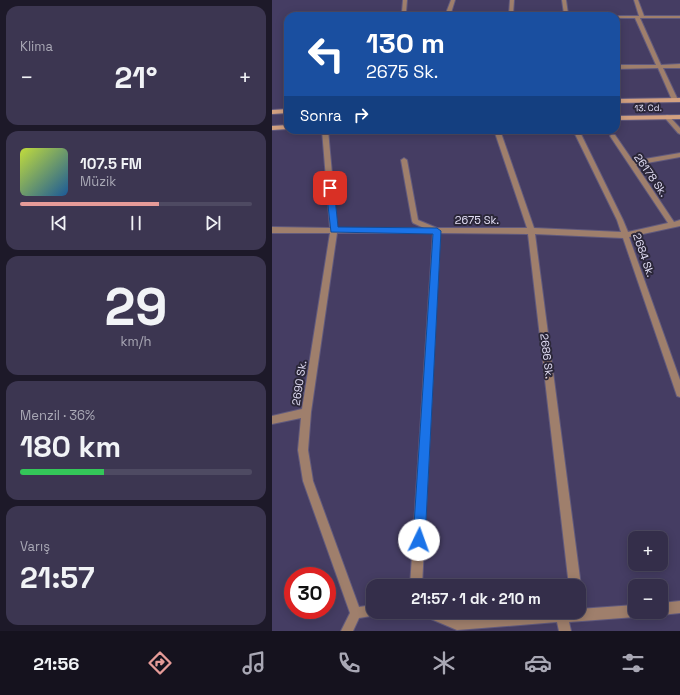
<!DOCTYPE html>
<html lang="tr">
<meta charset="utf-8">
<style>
body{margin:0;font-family:"Space Grotesk",sans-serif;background:#3c3651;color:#f1f3f6;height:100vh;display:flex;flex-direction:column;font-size:15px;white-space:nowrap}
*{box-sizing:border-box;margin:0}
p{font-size:13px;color:#a9a8b5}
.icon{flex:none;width:22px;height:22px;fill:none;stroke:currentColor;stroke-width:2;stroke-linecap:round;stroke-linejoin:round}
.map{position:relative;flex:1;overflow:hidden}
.side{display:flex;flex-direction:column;gap:6px;padding:6px;background:#1d1929;width:272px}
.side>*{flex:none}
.guide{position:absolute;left:12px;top:12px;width:336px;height:122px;border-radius:12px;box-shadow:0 2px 10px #0003,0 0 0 1px #4e4a62;background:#1a4fa0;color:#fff;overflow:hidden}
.controls{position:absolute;left:356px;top:531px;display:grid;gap:8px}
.controls a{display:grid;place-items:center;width:40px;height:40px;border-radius:8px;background:#342e4a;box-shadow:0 2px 10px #0003,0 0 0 1px #4e4a62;font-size:20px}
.speed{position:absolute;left:12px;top:567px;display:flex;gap:8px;font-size:20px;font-weight:700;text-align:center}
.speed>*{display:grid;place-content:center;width:52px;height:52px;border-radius:50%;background:#342e4a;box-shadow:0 2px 10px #0003,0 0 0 1px #4e4a62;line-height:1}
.speed .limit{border:6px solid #d22;background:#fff;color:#111}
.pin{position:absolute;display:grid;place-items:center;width:34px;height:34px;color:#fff;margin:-17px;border-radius:8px;box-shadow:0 2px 6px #0006}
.me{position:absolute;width:44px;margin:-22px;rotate:3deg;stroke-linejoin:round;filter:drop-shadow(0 0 3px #0008)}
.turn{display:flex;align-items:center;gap:14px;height:84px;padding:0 16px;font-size:18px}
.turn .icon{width:52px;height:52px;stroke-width:2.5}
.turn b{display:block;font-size:28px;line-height:34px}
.then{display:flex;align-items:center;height:38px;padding:0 16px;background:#0003;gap:8px;font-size:15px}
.big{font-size:30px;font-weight:700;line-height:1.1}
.side .tile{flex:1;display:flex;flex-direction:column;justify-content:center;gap:6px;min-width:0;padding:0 14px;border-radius:12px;background:#3c3651}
.side .dial{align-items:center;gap:0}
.dial b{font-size:52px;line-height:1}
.song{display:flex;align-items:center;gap:12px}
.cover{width:48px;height:48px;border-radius:6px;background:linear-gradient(135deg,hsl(70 70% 55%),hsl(210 70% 35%))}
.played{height:4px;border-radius:2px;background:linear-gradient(90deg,#e69b98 60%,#4e4a62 60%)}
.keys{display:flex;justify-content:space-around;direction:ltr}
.heat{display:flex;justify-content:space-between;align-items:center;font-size:22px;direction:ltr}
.charge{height:6px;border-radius:3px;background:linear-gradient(90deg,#34c759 36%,#4e4a62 0)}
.trip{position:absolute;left:94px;top:579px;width:220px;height:40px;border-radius:12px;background:#342e4a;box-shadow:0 2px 10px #0003,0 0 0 1px #4e4a62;font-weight:700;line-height:40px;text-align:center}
.dock{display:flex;height:64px;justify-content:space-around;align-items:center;background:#15121e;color:#a9a8b5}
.dock .icon{width:28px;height:28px}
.dock .selected{color:#e69b98}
.dock b{font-size:18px;color:#f1f3f6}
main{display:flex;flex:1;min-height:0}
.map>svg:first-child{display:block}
</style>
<main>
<section class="side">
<div class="tile"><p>Klima</p>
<div class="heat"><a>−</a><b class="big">21°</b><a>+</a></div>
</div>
<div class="tile">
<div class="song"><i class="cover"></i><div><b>107.5 FM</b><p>Müzik</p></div></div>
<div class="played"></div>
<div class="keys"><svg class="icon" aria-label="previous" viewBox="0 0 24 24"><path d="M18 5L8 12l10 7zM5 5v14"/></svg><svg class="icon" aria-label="pause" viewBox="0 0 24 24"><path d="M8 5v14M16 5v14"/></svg><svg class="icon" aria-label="next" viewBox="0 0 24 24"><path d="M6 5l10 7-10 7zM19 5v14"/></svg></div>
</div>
<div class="tile dial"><b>29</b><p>km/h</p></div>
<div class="tile"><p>Menzil · 36%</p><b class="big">180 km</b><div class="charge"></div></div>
<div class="tile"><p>Varış</p><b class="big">21:57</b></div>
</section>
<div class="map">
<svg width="408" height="631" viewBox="0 0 408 631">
<rect width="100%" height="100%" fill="#453d63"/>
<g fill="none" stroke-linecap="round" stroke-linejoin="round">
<g stroke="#615a7d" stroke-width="2">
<path id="street" d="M131,0h4l-1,12 40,1 5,-13h4l-4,13 58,1 1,-14h4l-1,14h51l-2,-14h4l2,14 23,1 2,1 -247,-2 -2,-1 2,-1h56z
M362,0h4l6,16h36v2h-40l21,47 19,-1v4h-17l15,32 -1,1 -5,-1 -14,-32 -42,1v-4h40l-21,-47h-19v-2h-2h25z
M395,115l2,1 11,12v6l-2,-1 -13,-15 -1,-1z
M50,130h6l9,98h87l-11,-5 -1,-2 -11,-61 3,-2 3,2 11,60 19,8h90l-33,-98h6l34,98 87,4 -4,-12 -44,-90h6l44,90 5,12 40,-9 -58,-87 1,-1h4l18,26 47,-8v4l-44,8 38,57 6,-2v6l-51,11 51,143v17l-3,-1 -1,-3 -53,-155 -88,-4 46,352 -2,4v-4h-10l-41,-352 -88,-1 -18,353h-12l23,-353h-96l-26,179 -3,38 5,31 46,126 14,-2v7h5l-1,3 -18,3 -6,13h-12l9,-18 -47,-132 -5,-31 3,-32 -29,6v-8l30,-7 28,-176h-58v-6l58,1z
M408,601v12l-19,2 -4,-2v-1h4v-9z
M363,605v7h5l-1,3 -4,2 -66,5 2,9h-12l-2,-9 -100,8 -33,-14 -2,-4h20l15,6 86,-6h36v-3z"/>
</g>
<g stroke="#615a7d" stroke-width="2">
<path id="secondary" d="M408,98v4l-64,1v-4z
M16,109v4l-16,1v-4z
M408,115v4l-64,1v-4z
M16,125v4l-16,1v-4z"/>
</g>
<path stroke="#86809f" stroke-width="2" stroke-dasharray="1.5 2.5" stroke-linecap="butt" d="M62,132l52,-2
M20,133h23"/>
<use href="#street" fill="#9f7f6c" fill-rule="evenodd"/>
<use href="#secondary" fill="#d2a080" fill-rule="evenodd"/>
</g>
<path fill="#1a73e8" stroke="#114b97" d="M58,185l4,3 4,39 99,1 4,3 -16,309 -2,4 -4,2 -5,-2 -1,-4 20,-306 -102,-2 -5,-44z"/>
<g text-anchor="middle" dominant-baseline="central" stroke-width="4" stroke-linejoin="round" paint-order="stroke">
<g font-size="9" fill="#e3dff6" stroke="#2b2739">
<text transform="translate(376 108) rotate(-1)">13. Cd.</text>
</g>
<g font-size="11" fill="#e3dff6" stroke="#2b2739">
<text transform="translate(379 175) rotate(55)">26178 Sk.</text>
<text x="205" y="220">2675 Sk.</text>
<text transform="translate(372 255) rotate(71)">2684 Sk.</text>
<text transform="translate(275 356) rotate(83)">2686 Sk.</text>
<text transform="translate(27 383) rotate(-81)">2690 Sk.</text>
</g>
</g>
</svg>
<div class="controls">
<a>+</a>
<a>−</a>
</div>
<div class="speed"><div class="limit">30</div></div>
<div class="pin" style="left:58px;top:188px;background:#d93025"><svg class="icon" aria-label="arrive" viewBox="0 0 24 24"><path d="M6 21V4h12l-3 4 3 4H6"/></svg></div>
<svg class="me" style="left:147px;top:540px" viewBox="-20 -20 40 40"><circle r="19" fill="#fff"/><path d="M0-13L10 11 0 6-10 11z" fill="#1a73e8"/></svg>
<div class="trip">21:57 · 1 dk · 210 m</div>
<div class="guide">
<div class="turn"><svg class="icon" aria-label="left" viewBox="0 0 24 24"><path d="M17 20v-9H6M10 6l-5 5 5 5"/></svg><div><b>130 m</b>2675 Sk.</div></div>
<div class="then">Sonra<svg class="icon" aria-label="right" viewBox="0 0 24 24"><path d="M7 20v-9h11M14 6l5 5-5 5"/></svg></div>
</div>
</div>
</main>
<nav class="dock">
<b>21:56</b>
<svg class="icon selected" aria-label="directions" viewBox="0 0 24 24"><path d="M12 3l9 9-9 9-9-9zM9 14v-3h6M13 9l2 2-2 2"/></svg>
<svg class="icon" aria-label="music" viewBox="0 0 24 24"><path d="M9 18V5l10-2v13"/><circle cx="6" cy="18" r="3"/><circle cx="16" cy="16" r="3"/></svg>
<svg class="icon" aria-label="phone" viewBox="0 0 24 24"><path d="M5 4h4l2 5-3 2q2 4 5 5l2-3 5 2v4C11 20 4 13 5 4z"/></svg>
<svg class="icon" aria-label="climate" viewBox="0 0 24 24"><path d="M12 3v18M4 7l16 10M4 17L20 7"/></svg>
<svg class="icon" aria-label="car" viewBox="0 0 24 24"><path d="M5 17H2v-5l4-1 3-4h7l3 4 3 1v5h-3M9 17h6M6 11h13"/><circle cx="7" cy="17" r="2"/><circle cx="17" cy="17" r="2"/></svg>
<svg class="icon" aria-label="filters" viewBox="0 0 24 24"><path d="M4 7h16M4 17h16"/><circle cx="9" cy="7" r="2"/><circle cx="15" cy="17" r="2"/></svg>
</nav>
